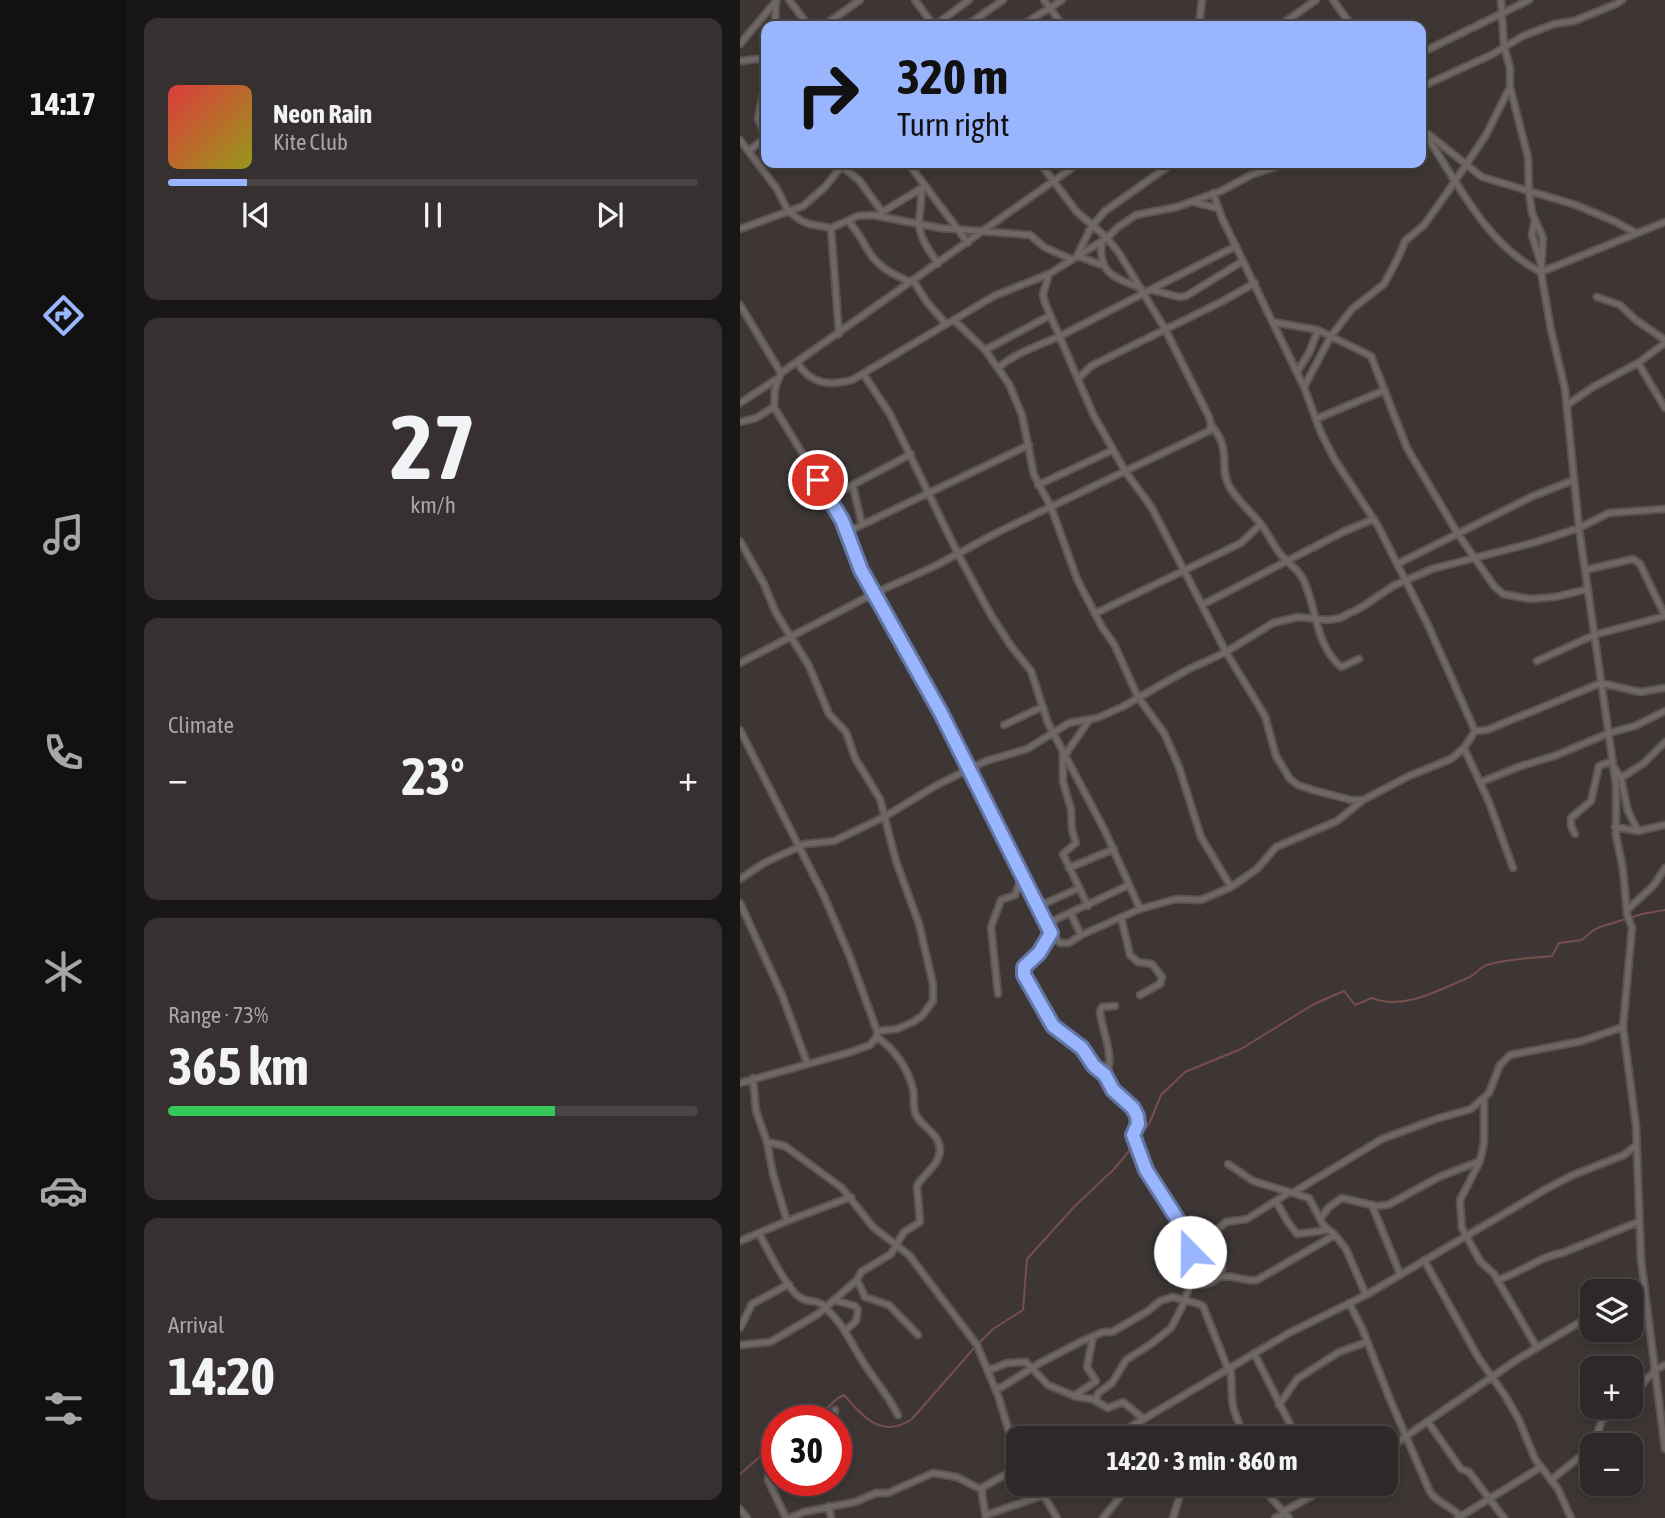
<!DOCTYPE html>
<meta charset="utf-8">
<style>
body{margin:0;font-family:"Asap Condensed",sans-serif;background:#363030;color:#f1f3f6;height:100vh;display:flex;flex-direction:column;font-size:26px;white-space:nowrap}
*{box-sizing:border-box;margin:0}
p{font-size:23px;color:#a7a6a8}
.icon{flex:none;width:38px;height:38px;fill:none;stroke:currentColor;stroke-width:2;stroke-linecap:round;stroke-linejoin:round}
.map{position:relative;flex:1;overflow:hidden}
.panel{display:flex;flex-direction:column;gap:18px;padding:18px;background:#191616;width:614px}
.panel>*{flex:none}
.banner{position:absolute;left:21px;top:21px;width:665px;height:147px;border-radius:14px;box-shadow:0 4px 10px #0003,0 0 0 2px #494445;background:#98b5fd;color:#111;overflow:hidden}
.controls{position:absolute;left:840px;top:1279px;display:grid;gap:14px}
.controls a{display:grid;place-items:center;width:63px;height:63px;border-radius:14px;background:#2e2828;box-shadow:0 4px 10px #0003,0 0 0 2px #494445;font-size:35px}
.speed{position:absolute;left:21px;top:1405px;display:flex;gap:14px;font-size:35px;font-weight:700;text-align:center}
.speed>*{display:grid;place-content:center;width:91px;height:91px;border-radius:50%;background:#2e2828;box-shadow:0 4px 10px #0003,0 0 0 2px #494445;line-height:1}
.speed .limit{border:10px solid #d22;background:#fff;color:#111}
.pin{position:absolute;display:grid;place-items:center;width:60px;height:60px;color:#fff;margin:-30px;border:4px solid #fff;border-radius:50%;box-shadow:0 2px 7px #0007}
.me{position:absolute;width:77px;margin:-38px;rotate:338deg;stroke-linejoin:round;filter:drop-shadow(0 0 5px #0008)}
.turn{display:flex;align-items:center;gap:24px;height:147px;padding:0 21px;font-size:32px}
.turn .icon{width:91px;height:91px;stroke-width:2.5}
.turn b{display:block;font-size:49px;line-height:60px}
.big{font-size:52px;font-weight:700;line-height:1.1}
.panel .card{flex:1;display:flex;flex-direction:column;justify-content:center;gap:10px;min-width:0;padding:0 24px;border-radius:14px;background:#363030}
.panel .dial{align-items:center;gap:0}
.dial b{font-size:91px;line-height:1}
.song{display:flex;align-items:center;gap:21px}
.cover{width:84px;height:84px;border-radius:10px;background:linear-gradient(135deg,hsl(0 70% 55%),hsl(60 70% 35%))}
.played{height:7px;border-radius:4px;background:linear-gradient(90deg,#98b5fd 15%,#494445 15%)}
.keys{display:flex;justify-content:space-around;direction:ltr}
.heat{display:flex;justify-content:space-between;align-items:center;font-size:38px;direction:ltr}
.charge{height:10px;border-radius:5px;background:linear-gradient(90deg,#34c759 73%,#494445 0)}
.trip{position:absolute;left:266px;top:1426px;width:392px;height:70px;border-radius:14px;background:#2e2828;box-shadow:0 4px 10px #0003,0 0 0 2px #494445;font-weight:700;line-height:70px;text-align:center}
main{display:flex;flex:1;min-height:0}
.tabs{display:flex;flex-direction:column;width:126px;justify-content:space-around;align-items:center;background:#121010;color:#a7a6a8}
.tabs .icon{width:49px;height:49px}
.tabs .on{color:#98b5fd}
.tabs b{font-size:32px;color:#f1f3f6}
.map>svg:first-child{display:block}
</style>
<main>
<nav class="tabs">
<b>14:17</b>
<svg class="icon on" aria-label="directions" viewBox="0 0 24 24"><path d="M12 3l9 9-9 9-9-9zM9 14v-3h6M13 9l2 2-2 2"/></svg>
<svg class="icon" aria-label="music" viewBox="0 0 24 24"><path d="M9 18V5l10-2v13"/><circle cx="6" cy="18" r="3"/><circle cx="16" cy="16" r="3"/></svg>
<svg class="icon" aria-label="phone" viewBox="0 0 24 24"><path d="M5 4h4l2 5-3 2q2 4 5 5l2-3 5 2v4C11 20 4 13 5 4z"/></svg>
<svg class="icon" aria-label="climate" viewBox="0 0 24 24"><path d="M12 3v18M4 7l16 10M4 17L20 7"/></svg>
<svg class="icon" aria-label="car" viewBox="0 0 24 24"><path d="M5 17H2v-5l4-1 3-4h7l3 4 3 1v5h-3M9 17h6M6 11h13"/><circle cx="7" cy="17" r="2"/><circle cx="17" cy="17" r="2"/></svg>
<svg class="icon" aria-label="filters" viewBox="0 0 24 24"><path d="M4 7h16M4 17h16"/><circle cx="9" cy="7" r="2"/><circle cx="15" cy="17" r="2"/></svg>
</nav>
<section class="panel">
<div class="card">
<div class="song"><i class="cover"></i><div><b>Neon Rain</b><p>Kite Club</p></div></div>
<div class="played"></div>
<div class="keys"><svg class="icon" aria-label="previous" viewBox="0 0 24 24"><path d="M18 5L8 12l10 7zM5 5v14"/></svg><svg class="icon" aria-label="pause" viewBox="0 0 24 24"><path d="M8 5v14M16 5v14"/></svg><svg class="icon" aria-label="next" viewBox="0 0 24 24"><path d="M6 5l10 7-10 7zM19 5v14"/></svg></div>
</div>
<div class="card dial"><b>27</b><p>km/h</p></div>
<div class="card"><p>Climate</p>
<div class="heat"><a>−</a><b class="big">23°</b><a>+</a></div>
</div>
<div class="card"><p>Range · 73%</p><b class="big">365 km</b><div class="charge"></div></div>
<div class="card"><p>Arrival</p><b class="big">14:20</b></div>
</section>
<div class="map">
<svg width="925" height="1518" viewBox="0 0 925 1518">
<rect width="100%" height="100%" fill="#3d3635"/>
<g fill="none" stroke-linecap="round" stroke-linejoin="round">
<path stroke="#764f4c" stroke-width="2" d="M398,1139l12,-17 11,-27 24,-23 56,-23 73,-45 30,-13 11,14 17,-7c32,13 68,-9 98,-21 6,-3 10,-10 17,-12 20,-6 43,-7 65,-9l7,-13 23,-3 10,-9 8,-4 42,-13 23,-4
M239,1343l14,-14 30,-19 4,-51 47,-52 40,-38 21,-25
M81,1421l5,-5 1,-8 11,-10 6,-3c20,23 38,44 68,24l63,-72
M0,1474l37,-32"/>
<g stroke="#5b5453" stroke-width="9">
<path id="street" d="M49,0l20,26
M175,0l19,26
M304,0l19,26
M593,0l19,26
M761,0l3,46 6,22v19l18,70 1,36 3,20 11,25 -2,34 10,58 14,59 14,139 37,257v51l7,33 4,45 5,14 -9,99 13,99 5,134 24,189
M35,26l1,-25
M83,26l37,-26
M194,26l35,-26
M226,26l37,-26
M281,26l41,-26
M459,26l3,-26
M539,26l37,-26
M0,44l37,-44
M681,53l108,-53
M0,61l26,-3
M681,87l70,-32 32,-19 31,-12 20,-3 42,-17 6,-4
M681,128c35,50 63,116 120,144l124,-50
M688,134l54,43 94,28 40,17 20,11
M0,140l37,49 11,22 12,9 9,4 22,4 27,-12 14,-1 68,13 90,7 14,12 27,12
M9,151l17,-14 -8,-18 8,-39
M168,163l60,80
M101,166l18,14 23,32
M181,188c1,13 -1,22 -2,34 0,16 11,29 19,42
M473,193l9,25 82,169 17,46 14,27 43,66 49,97 48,108 12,-1 114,-47 39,9 25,-4
M453,202l24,6
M139,214l43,-26
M795,220l-3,15 9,29
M108,221c11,11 15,22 23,34 10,14 24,20 39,27
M91,228l8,106
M0,229l63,-23 22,-19 19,-24
M362,242c-5,31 13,36 39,46
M362,265l-25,-9 14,-29 14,-16 68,-48
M309,274l-6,20 2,9 48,111 32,57 27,37 74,144 39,64 11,40 14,23 8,6 15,5 38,10h12l46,-24 42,-17 13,-11 11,-17
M173,280l13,21 20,23
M412,290l27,7 7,-1 57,-35
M857,297l23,8 16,15 29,20
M0,305l41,68
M214,320l31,30 24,34 13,31 12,60 17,32 26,72 25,48 12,17 24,53 26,36 15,34 22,70 30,50
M533,322l45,8 53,26 36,92 51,86 36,52 9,8 27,5 25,-2 33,-8
M245,350l64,-34
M57,362c13,22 32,24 55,18l142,-84 55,-22 58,-36 11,-11 18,-12 41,-8 44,-16 30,-16 36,-12
M898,363l27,45
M259,367c21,-17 44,-22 67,-34 57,-29 113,-58 170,-87
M557,372l12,-19 9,-23
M124,375l26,39 68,140 33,61 20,31 20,25 17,52 57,108 35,78
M339,378l12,-12 130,-64 34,-19
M564,387l27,-51 21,-27 32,-25 15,-28 6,-15 19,-16 25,-35 37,-55 24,-48
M0,403l37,-24
M827,405l26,-18 45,-24 27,-20
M34,407l62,101 25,62 80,143 110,220 9,10h9l12,-8 59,-26 36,-10 25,1 30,-13 26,-18 19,-22 61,-26 26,-21
M576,419l69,-29
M0,422l16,-4 18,-11 1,-19 6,-15 298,-210
M471,425c22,26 7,39 18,61 8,14 21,25 31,37 8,10 13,22 21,32 7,8 17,14 22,24 14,28 11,64 38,88l18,-8
M298,485l75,-35
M113,486l9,39
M90,497l81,-43
M107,532l182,-87
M0,541l24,43 12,29 33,53 20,48 17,18 9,26 25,41 16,62 23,63 14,60v17l-11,15 -9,6 -16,7 -20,2
M657,564l136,-68 41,-16
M845,570l48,-11 7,5 25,52
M462,605l141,-73 31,-13
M356,613l145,-70 20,-19
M797,661l57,-26 71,-19
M0,663l135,-70 60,-27 63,-34 211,-101 2,-6 -2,-8 -44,-88 -46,-76 -12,-15 -31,-27 -36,-48
M264,725l38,-18
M0,730l84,166 26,61 27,74v6l-7,8 -19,7 -111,31
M724,748l25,54 24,66
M323,752v30l8,27 1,21 4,13 -13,11 25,52
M325,755l25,-36
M875,769l6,9 7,33 10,20
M881,778l23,-15 21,-21
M741,782l37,-15 39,-12 52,-22 26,-7 30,-15
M875,827l23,4 27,-6
M835,834l-4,-8v-8l20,-17 8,-35 13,-5
M329,868l45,-19
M0,879l24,-16 41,-19 29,-3 50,-24 53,-32 49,-24 41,-12 42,-26 28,-5 25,-11 65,-37 39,-18 47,-29 25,-6 30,3 12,-2 22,-11 31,-21 39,-17 104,-27 43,-14 30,-15 56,-4
M0,903l42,92 25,68
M297,907l42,-19
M887,910l27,-25 11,-17
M331,914l10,21
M381,917l9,38 8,7 14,2 10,13 -2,7 -20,11
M306,924l83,-39
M311,933l-12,20 -15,14v8l30,51 28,22 12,18 11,9 8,15 20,18 5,12 -5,17 6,10 7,23 20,29 15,29 14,34 -3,22
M258,994l-7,-67 10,-27 14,-5 7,-19
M13,1078l3,33 11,31 6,32 14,47
M366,1078c9,-24 -3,-43 -6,-66l2,-5 13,-1
M744,1099v44l-4,18 -20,39 2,28 18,33 14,13 42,72
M27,1142l18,4 57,42 31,39 36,28 68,90 22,53 12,41 7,12
M488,1164l25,17 56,17 15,28 11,9 11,14 20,46
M554,1192l88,-53 54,-20 35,-10 18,-16 11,-28 10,-10 72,-14 41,-14
M536,1201l11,20 10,13 30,-4
M632,1205l28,69
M580,1219l9,-12 13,-9 34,8 12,-1 51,-28 41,-16
M19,1233c7,14 30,59 42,65 9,5 17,1 25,9
M0,1241l47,-20 64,-24
M684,1260l54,97 28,40 13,23 16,39 23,30 13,29
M477,1278c15,-5 26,4 40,2l78,-45
M117,1280l8,17 24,8 29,30
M757,1280c22,-6 43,-24 65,-27l76,-31
M891,1299l14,-5
M94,1300l21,6 3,4 -2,11 -11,10
M609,1303l13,25 27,69 41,95c7,11 21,14 30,24
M85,1308c19,15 28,40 42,60 11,16 22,29 31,47
M0,1328l12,-24 37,-20
M0,1345l30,-3 7,-4 41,-24 39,-34 4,-8 30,-18 13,-22 16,-10 -3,-36c6,-12 22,-20 23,-36 0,-16 -17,-22 -24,-35 -4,-8 -1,-18 -3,-26 -6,-23 -18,-39 -36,-52
M514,1353l43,85
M247,1368l5,1 15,-6 19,-1 22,23 29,12 15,2 16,9 15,-6 21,17
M490,1368c3,13 0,29 4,42 3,10 8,18 10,28
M914,1370l11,-5
M255,1388l7,-1 38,-24 40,-21 23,-10h9l36,-21 12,-10 13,-4c8,3 24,5 30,9l25,63
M334,1396l22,-15 -9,-14 6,-30
M356,1401l2,-8 14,-10 14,-23 25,-16 20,-16 11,-21 8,-22c7,-1 15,0 22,-3 23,-13 0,-37 6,-53l8,-7 21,-3 43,-27
M891,1401l15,-22 9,-7
M539,1405l18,-26 42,-27 28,-10
M93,1421l2,-11
M688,1422l33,47 8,3 35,46
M342,1438l10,-4 28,-1 169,-100 77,-38 180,-106 27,-14 51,-20 11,-9
M853,1446l9,-26 23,-13
M646,1450l132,-91 74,-44
M37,1462l-8,9 -1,9 18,38
M811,1480l41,-33
M297,1484l20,34
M519,1484l30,34
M89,1506l2,12
M0,1509l7,9
M543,1512l50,-28
M246,1515l58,-20
M50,1518l14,-6 51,-10 21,-9h12l45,-20 24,4 25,13
M246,1518l-4,-24 1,-7 35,-19
M363,1518l21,-26 3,-8
M433,1518l8,-26 7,-8
M535,1518l10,-4
M718,1518l83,-51"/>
</g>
<use href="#street" stroke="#6f6766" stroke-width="5"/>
</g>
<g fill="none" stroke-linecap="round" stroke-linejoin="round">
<g stroke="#6376a4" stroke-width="18">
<path id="route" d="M78,480l24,40 19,50 80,143 110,220 -12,20 -15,14v8l29,51 29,22 12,18 11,9 8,15 20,18 4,8 1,8 -5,11 13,35 32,50 12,32"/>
</g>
<use href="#route" stroke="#98b5fd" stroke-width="12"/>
</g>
</svg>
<div class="controls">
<a><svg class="icon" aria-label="layers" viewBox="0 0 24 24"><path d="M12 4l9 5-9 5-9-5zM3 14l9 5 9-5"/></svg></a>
<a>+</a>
<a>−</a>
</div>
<div class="speed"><div class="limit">30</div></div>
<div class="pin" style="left:78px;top:480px;background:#d93025"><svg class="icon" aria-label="arrive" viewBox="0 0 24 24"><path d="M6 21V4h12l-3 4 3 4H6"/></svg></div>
<svg class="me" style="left:450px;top:1252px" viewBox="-20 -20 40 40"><circle r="19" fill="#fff"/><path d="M0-13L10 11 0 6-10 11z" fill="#98b5fd"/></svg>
<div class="trip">14:20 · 3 min · 860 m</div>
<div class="banner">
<div class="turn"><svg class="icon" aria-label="right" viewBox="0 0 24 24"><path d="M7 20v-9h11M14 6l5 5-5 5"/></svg><div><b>320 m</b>Turn right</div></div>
</div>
</div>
</main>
